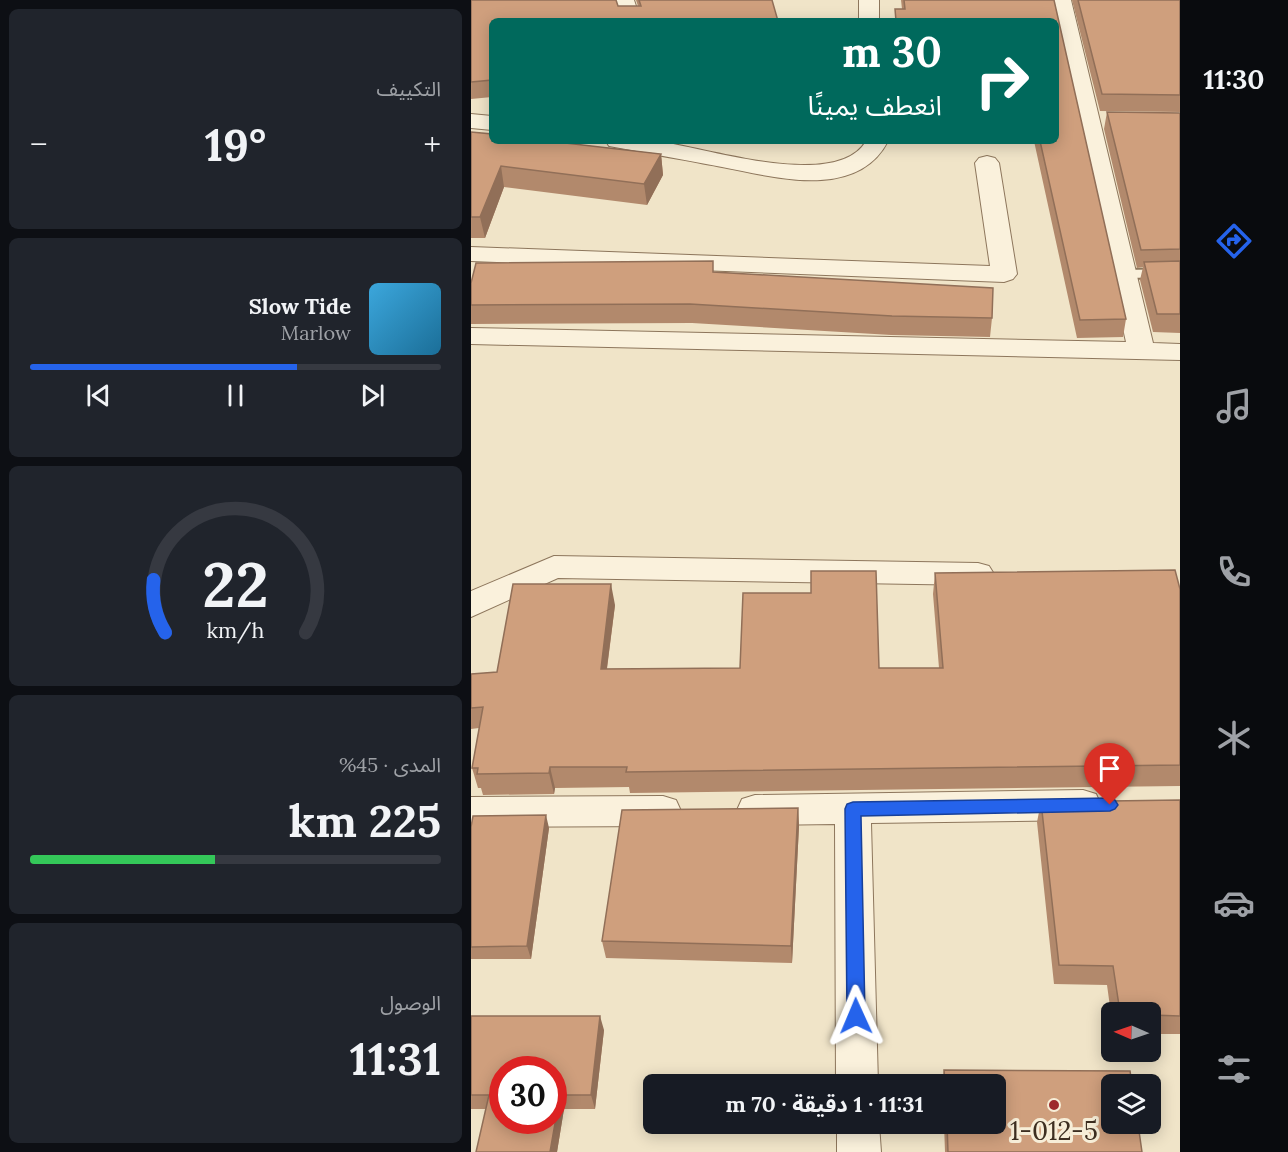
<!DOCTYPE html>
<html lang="ar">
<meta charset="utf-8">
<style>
body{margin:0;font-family:Lora,"Noto Sans Arabic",serif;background:#20242c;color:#f1f3f6;direction:rtl;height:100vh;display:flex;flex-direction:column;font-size:22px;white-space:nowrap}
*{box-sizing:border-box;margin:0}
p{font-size:20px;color:#9ea1a6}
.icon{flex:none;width:33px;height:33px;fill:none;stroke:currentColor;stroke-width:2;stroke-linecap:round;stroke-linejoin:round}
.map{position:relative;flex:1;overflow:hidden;direction:ltr}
.side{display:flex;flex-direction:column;gap:9px;padding:9px;background:#0d0f14;width:471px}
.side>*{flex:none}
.top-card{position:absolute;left:18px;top:18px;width:570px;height:126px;border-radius:9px;box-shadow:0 3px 15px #0003;direction:rtl;background:#00695c;color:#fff;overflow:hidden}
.needle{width:39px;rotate:272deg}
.tools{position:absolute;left:630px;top:1002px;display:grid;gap:12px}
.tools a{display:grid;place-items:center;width:60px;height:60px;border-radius:9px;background:#171b24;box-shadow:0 3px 15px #0003;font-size:30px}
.speed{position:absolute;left:18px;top:1056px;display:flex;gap:12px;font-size:30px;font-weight:700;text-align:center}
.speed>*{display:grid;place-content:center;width:78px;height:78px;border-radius:50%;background:#171b24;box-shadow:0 3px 15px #0003;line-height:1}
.speed .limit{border:9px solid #d22;background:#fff;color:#111}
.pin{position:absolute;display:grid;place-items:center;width:51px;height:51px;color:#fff;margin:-62px -26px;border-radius:50% 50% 50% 0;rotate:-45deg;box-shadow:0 0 6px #0007}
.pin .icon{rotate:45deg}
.me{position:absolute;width:66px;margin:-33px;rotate:359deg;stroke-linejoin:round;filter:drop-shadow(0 0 4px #0008)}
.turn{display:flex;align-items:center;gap:21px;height:126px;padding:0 18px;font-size:27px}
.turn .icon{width:78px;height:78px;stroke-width:2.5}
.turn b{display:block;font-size:42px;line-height:51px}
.big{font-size:45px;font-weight:700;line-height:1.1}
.side .tile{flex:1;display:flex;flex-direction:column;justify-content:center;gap:9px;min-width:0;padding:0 21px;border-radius:9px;background:#20242c}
.side .dial{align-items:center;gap:0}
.dial svg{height:156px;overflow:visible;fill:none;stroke:#363941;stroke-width:7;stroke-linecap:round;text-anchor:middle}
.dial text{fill:#f1f3f6;stroke:none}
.song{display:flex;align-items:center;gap:18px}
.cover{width:72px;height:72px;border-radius:9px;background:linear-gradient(135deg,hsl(200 70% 55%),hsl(200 70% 35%))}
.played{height:6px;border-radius:3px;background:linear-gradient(90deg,#2563eb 65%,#363941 65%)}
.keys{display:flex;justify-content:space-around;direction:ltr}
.heat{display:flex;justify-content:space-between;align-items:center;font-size:33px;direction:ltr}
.charge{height:9px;border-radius:4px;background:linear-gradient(90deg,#34c759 45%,#363941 0)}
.trip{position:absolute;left:172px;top:1074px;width:363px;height:60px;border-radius:9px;background:#171b24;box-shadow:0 3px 15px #0003;font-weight:700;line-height:60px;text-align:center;direction:rtl}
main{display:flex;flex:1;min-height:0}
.tabs{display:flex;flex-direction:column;width:108px;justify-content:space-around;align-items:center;background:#090b0e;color:#9ea1a6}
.tabs .icon{width:42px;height:42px}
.tabs .current{color:#2563eb}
.tabs b{font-size:27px;color:#f1f3f6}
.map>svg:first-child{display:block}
</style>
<main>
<nav class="tabs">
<b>11:30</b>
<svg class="icon current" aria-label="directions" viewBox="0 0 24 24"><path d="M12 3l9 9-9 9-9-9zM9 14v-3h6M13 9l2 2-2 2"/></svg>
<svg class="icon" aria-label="music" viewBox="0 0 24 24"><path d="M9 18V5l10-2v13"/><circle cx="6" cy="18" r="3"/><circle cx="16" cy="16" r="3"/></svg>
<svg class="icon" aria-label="phone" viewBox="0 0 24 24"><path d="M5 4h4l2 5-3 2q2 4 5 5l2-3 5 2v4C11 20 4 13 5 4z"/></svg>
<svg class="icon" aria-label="climate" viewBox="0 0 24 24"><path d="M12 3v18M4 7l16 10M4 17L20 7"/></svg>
<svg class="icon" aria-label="car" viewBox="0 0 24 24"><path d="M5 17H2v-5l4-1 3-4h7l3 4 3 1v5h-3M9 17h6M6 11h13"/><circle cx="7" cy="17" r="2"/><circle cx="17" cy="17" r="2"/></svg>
<svg class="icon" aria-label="filters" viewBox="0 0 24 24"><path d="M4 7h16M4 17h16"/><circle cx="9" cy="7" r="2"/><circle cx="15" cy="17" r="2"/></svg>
</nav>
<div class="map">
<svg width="709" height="1152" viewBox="0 0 709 1152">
<rect width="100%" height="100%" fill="#f0e4c8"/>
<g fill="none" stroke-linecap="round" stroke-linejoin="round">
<g stroke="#8d765c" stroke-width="4">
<path id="lane" d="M709,269v8l-56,1 -7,-4 7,-4z"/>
</g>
<g stroke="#8d765c" stroke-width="2">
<path id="street" d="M143,0h20l7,21h-20z
M388,0h20v21h-20z
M580,0h20l82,343 27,1v16l-709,-16v-16l655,14z
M0,114l21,2v14l-21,-2z
M135,141c16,0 34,-2 50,0 48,6 181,51 210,0h22c-31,60 -114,36 -166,26 -30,-6 -61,-11 -91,-17l-22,-4z
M516,156l8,2 4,5 18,111 -4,5 -9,3 -533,-21v-14l519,19 -15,-103 4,-5z
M83,556l424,7 11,3 5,8 -5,8 -11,3 -420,-7 -87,39v-26z
M612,790l13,4 5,11 -5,11 -13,4 -212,3 7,261h-42l-1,-260 -80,1 -13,-4 -5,-11 5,-11 13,-4z
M192,796l13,4 5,11 -5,11 -13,4 -192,1v-30z
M366,1124h42l2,28h-44z"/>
</g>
<use href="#lane" fill="#faf1dc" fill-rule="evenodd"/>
<use href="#street" fill="#faf1dc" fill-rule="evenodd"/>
</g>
<path fill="#b2896c" d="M0,0l147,6h20l-2,-6h136l-280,21v76l-21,2z
M430,0h153l72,319 -3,18 -46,1 -43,-197h22v-120h-161v-12h7z
M601,0h108v112l-80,-1z
M636,112l73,1v220l-27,-1 -13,-52 3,-13 -6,1 -33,-139z
M0,132l190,22 2,21 -16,30 -143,-18 -19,51h-14z
M243,272l278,46 -2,19 -99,-2 -199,-12 -221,1v-41z
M464,573l245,16v197l-550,7 -1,-6 -74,1 -1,6 -71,1 -2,-7h-3l-6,-20 7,-40 -8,1v-55l26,-2 118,-67 -8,64 332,-1 -6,-74z
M709,800v234h-29v-22h-40v2l-4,-29 -53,-1 -17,-162 4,-20z
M327,808l1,18 -7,137 -186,-5 -4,-17z
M0,827l78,1 -18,131h-60z
M0,1016l133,14 -9,79h-31l-7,43h-81l10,-43h-15z
M473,1070l186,1 2,13h-21v40h27l4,28h-197l-1,-28h52v-40h-54z"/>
<path fill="#916f58" d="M190,154l2,21 -16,30 -3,-21z
M30,166l3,21 -19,51 -5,-21z
M140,584l4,21 -11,85 -3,-21z
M79,767l5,21 -1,6 -5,-21z
M327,808l1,18 -7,137 -1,-17z
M75,815l3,13 -18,131 -4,-13z
M129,1016l4,14 -9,79 -4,-14z
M89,1095l4,14 -7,43h-7z"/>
<path fill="#cf9f7d" stroke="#916f58" stroke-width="1.5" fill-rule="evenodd" d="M0,0h145l2,6h23l-2,-6h133l6,21h-286v59l-21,2z
M433,0h150l72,319 -46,1 -40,-179h16v-120h-160l-1,-12h10z
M607,0h102v95l-78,-1z
M636,112l73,1v136l-39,1z
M0,132l21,2v7h56l113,13 -17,30 -143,-18 -21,51h-9z
M242,261v11l280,16 -1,30 -100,-2 -202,-12 -219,1v-22l5,-20z
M709,261v53h-23l-13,-52z
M704,570l5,19v176l-554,7 1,-5h-77l-1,6 -72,1 1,-6h-6l11,-61 -12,1v-34l26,-2 16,-88h98l-10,85 139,-1 3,-75h68v-22h65l3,97h64l-8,-95z
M709,800v216l-29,-1v-3h-31l-7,-46 -54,-1 -18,-163z
M327,808l-7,138 -189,-5 20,-131z
M75,815l-19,131 -56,1v-120l2,-11z
M0,1016h129l-9,79h-31l-10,57h-74l13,-57h-18zM32,1070h50v50h-50z
M473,1070l186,1 2,13h-21v40h27l4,28h-194l-1,-28h49v-40h-51z"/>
<path fill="#2563eb" stroke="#184099" stroke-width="1.5" d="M639,798l5,2 3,5 -3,4 -5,2 -249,5 4,200 -3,5 -6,3 -6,-3 -3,-5 -2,-207 2,-5 6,-2z"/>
<circle fill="#9e2a2b" stroke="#f7eed8" stroke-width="2" cx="583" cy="1105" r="6"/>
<g text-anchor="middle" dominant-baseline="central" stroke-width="6" stroke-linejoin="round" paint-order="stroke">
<g font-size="26" fill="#3d2e20" stroke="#f7eed8">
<text x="583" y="1130">1-012-5</text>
</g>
</g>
</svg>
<div class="tools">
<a><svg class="needle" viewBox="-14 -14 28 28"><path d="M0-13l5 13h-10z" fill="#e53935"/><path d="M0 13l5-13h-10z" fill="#9ea1a6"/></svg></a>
<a><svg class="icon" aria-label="layers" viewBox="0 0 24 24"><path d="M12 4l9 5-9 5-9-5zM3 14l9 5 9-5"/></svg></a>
</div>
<div class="speed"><div class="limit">30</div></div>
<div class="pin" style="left:639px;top:805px;background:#d93025"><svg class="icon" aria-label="arrive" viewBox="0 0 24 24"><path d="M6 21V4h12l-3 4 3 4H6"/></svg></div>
<svg class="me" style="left:385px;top:1016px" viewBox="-20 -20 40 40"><path d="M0-17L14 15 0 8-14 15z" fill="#2563eb" stroke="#fff" stroke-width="4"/></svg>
<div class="trip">11:31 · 1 دقيقة · 70 m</div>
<div class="top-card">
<div class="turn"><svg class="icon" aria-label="right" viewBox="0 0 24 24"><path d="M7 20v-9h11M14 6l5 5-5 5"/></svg><div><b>30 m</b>انعطف يمينًا</div></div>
</div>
</div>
<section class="side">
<div class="tile"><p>التكييف</p>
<div class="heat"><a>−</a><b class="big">19°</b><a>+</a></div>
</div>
<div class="tile">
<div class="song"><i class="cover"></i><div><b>Slow Tide</b><p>Marlow</p></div></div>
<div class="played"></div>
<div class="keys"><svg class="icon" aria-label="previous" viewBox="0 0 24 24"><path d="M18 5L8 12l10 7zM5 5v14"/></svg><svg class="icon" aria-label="pause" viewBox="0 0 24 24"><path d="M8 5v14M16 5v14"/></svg><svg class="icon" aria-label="next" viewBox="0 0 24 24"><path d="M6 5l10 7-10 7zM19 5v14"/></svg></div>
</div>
<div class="tile dial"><svg viewBox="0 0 100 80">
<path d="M14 69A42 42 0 1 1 86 69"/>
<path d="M14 69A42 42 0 0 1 8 42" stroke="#2563eb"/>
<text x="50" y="56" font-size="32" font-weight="700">22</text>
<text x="50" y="72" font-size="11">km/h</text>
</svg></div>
<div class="tile"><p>المدى · 45%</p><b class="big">225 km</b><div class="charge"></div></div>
<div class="tile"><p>الوصول</p><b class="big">11:31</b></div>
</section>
</main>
